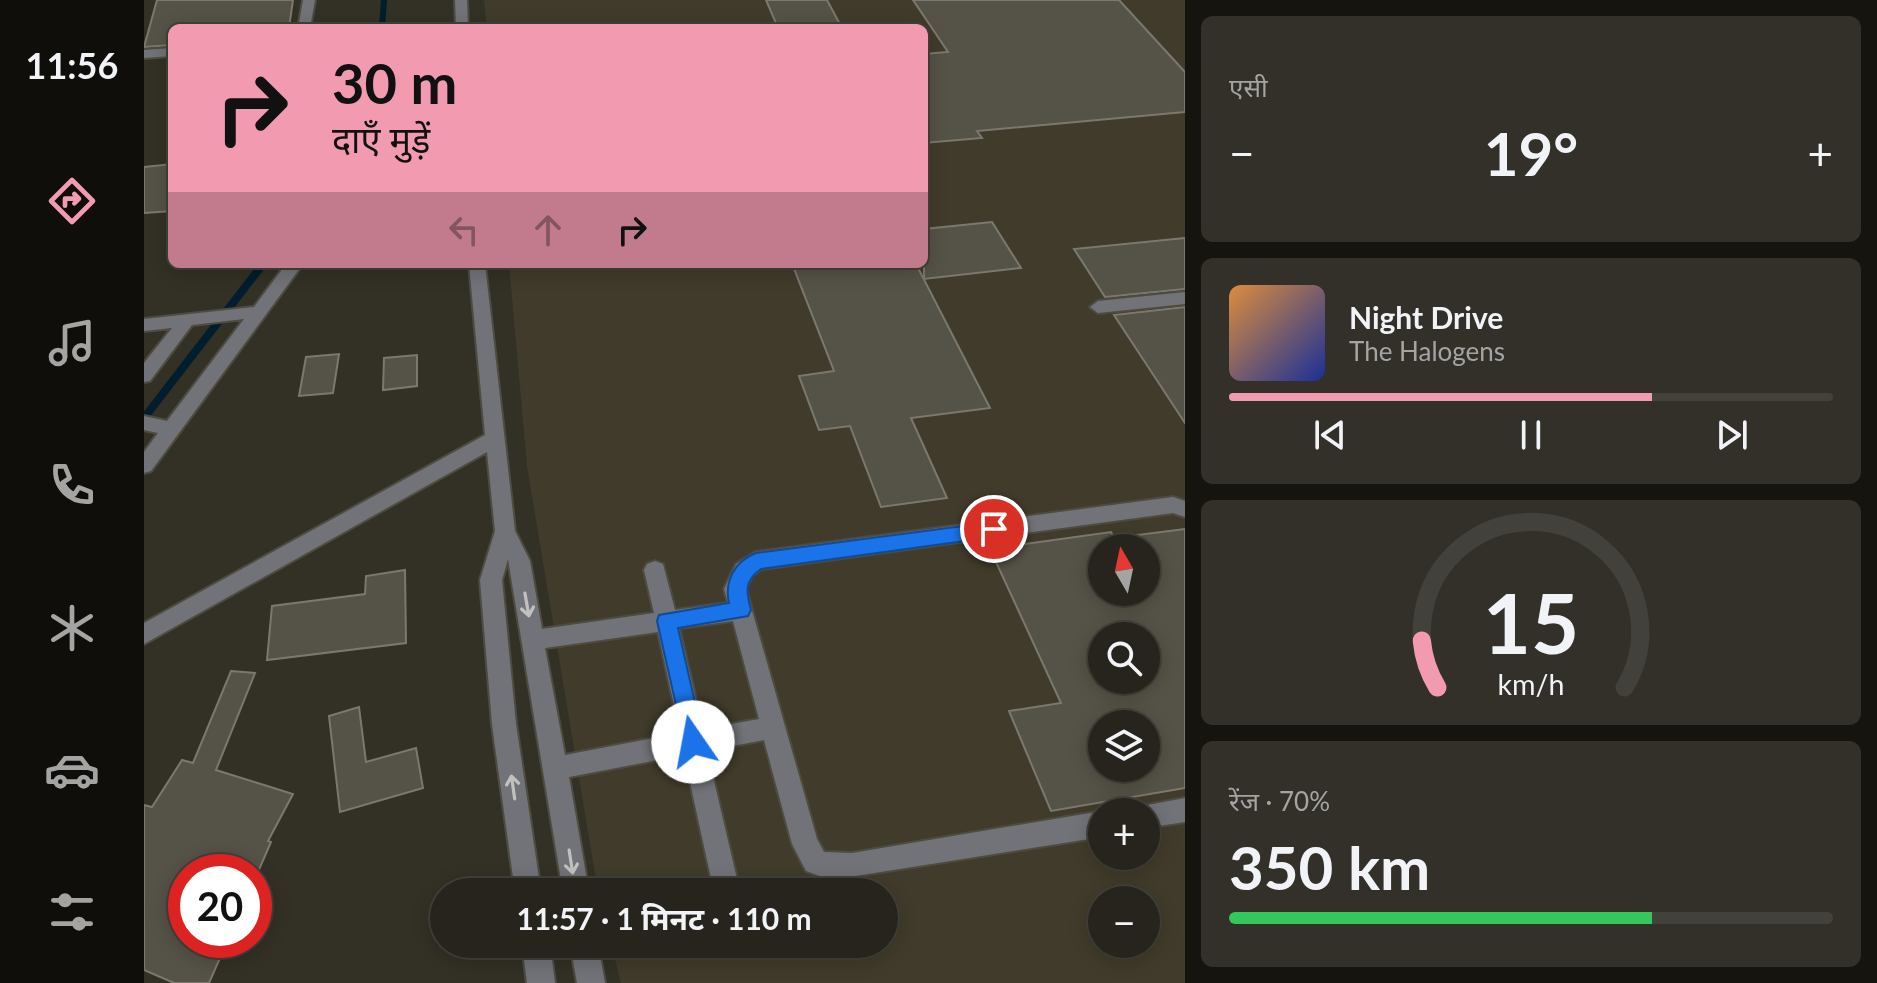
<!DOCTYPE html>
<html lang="hi">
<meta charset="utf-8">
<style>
body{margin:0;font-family:Lato,"Noto Sans Devanagari",sans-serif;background:#323029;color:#f1f3f6;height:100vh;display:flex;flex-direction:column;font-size:30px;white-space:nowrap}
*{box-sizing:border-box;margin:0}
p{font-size:26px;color:#a4a4a3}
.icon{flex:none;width:44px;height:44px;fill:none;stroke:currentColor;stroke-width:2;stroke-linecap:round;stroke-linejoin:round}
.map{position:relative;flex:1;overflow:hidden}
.details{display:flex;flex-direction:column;gap:16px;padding:16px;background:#15140f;width:692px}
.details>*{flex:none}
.banner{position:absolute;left:24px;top:24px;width:760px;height:244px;border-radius:12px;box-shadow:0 4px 20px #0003,0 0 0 2px #42413b;background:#f29aaf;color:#111;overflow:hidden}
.needle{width:52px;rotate:351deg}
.tools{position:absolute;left:944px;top:534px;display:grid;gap:16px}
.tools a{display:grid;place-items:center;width:72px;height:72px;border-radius:50%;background:#26241c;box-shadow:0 4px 20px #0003,0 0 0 2px #42413b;font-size:40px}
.speed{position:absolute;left:24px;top:854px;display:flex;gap:16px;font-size:40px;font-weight:700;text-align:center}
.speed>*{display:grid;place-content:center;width:104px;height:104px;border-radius:50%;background:#26241c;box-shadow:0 4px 20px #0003,0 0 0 2px #42413b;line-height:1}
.speed .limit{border:12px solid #d22;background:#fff;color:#111}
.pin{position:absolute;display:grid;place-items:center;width:68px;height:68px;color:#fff;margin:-34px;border:4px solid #fff;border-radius:50%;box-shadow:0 2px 8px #0007}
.me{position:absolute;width:88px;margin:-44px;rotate:348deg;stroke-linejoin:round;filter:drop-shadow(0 0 6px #0008)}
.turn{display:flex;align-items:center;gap:28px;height:168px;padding:0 32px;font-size:36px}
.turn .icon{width:104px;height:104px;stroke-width:2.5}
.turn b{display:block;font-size:56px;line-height:68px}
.lanes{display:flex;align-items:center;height:76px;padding:0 32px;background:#0003;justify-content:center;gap:40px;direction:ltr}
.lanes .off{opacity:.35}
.big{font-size:60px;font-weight:700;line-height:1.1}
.details .widget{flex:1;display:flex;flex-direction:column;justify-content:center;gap:12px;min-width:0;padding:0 28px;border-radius:12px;background:#323029}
.details .dial{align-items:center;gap:0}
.dial svg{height:208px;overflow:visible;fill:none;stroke:#42413b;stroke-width:7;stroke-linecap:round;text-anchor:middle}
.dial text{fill:#f1f3f6;stroke:none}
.song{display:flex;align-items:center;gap:24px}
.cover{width:96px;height:96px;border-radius:12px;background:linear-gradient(135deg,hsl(30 70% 55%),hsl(230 70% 35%))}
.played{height:8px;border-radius:4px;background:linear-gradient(90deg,#f29aaf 70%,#42413b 70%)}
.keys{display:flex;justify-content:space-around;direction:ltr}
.heat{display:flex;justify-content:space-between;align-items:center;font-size:44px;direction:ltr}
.charge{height:12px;border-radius:6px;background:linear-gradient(90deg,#34c759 70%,#42413b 0)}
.trip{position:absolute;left:286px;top:878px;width:468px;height:80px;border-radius:40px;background:#26241c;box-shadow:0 4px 20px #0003,0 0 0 2px #42413b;font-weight:700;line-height:80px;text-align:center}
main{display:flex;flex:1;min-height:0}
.tabs{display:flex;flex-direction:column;width:144px;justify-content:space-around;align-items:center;background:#0f0e0b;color:#a4a4a3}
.tabs .icon{width:56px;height:56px}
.tabs .active{color:#f29aaf}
.tabs b{font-size:36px;color:#f1f3f6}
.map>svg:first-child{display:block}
</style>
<main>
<nav class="tabs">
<b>11:56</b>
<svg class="icon active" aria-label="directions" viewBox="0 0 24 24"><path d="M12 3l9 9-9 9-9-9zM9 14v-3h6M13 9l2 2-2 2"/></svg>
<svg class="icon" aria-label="music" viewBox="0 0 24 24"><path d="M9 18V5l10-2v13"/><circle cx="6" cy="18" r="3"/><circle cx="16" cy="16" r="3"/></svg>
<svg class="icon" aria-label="phone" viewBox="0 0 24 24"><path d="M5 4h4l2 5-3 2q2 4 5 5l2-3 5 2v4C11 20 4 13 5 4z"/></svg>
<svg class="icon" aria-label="climate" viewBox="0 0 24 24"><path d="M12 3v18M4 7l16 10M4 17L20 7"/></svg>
<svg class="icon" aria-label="car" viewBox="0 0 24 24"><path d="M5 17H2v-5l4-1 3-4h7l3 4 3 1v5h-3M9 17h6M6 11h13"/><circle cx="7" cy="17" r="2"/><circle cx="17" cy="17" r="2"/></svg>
<svg class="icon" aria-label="filters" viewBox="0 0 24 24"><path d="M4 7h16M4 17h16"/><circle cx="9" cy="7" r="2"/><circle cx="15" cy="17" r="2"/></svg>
</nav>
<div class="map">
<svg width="1041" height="983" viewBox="0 0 1041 983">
<rect width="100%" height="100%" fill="#333025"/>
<path fill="#413b2b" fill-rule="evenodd" d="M340,0h701v983h-564l-10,-39h273v-52h-286l-71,-426 -18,-202h415v-236h-437zM958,548h44v44h-44zM958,636h44v44h-44zM958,724h44v44h-44zM958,812h44v44h-44zM958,900h44v44h-44z"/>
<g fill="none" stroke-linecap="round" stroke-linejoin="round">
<path stroke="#021d2d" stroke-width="6" d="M238,28l2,-28"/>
<path stroke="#021d2d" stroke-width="8" d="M0,418l119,-154"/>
</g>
<path fill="#555247" stroke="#7c786d" stroke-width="2" fill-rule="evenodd" d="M13,0h136l-4,28h-117v17l-28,2z
M622,0h61l15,28h-64z
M769,0h206l66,72v40l-208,19 5,7 -58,5v-89l24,-2z
M28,164v47l-28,2v-46z
M848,222l29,46 -97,11v-50z
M1041,238v51l-80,8 -31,-48z
M670,264h102l74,144 -79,10 36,80 -66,9 -31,-81 -31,4 -20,-54 35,-5 -41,-105z
M1041,307v116l-71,-108z
M195,354l-6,39 -34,3 7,-39z
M273,355v31l-34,4 1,-32z
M1041,529v259l-134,23 -42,-100 52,-8 -71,-154 121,-17 3,6zM958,548h44v44h-44zM958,636h44v44h-44zM958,724h44v44h-44z
M261,570l1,73 -139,17 5,-54 93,-12 1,-18z
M87,671l24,2 -39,97 77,24 -25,47 3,1 -13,30h-72v68h42l-19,43h-35l-30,-13v-165l8,2 30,-47 11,3z
M215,707l7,55 50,-14 7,40 -83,24 -11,-96z"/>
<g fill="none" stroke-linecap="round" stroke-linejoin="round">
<g stroke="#4e4c41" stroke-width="4">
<path id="minor" d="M159,0h12l-5,28h-12z
M311,0h12l1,28h-12z
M28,48v8l-28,2v-8z
M142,264h17l-152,207 -7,2v-21l14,-19 -14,-3v-14l23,5 77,-102 -52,6 -42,56 -6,1v-19l28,-35 -28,3v-12l110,-12z
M325,264h16l30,267 15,30 12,68 112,-16 -10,-43 3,-6 8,-3 8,3 12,46 53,-7 -4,-14 12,-25 20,-12 417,-55 12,4v16l-12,-4 -412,56 -9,7 -6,13 71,250 7,13 28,1 250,-42v26l-272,43 -24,-9 -14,-27 -28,-104 -57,11 33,141h-26l-30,-137 -115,22 20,115h-26l-55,-333 -6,21 14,144 25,168h-26l-23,-168 -12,-144 15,-49 -8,-79 -343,192v-21l341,-188zM589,621l26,98 -56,10 -24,-101zM514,632l22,101 -115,22 -20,-107z
M1041,292v12l-87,9 -8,-6 8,-6z
M1041,798v24l-39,6v-16h-11l2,-5z
M378,944h28l5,39h-28z
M426,944h28l7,39h-28z"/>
</g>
<use href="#minor" fill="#717378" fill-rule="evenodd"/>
</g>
<defs><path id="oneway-shaft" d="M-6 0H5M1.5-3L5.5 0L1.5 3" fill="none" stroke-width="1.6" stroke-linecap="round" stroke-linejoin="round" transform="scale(2)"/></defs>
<g stroke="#c1c1bf">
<use href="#oneway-shaft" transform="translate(383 605) rotate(80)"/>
<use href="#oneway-shaft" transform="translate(369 787) rotate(-98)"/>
<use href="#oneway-shaft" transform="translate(427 862) rotate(81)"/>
</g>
<path fill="#1a73e8" stroke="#114b97" stroke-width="2" d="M850,522l10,7 -10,8 -233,32c-17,12 -15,22 -10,41l-3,6 -70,12 26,114 -3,7 -8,3 -7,-3 -29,-128 2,-6 70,-12c-5,-22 6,-42 27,-50z"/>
</svg>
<div class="tools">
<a><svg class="needle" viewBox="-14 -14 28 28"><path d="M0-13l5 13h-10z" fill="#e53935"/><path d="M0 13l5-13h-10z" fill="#a4a4a3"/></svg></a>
<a><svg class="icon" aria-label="search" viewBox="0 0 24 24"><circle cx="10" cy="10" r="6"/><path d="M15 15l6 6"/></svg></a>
<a><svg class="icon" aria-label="layers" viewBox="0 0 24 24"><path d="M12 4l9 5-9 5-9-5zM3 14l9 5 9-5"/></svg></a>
<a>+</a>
<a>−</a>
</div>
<div class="speed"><div class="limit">20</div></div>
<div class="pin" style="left:850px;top:529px;background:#d93025"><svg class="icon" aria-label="arrive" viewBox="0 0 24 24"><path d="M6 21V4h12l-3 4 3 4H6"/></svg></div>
<svg class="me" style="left:549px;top:742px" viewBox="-20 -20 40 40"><circle r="19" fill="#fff"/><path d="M0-13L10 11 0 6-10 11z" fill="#1a73e8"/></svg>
<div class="trip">11:57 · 1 मिनट · 110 m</div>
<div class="banner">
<div class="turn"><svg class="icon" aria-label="right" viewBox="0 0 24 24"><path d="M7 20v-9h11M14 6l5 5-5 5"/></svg><div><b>30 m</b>दाएँ मुड़ें</div></div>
<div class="lanes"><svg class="icon off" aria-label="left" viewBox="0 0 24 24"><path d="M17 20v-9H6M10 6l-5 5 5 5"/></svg><svg class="icon off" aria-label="ahead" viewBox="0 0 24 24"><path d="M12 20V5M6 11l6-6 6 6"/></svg><svg class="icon" aria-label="right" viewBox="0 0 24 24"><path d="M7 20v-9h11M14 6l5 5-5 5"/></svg></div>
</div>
</div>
<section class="details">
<div class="widget"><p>एसी</p>
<div class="heat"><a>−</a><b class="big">19°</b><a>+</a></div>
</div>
<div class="widget">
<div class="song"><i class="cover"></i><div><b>Night Drive</b><p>The Halogens</p></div></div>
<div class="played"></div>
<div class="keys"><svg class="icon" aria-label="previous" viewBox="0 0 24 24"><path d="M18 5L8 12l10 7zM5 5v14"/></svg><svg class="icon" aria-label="pause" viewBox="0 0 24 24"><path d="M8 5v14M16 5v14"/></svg><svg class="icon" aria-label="next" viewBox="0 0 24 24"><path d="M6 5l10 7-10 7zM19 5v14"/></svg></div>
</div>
<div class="widget dial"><svg viewBox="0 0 100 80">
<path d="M14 69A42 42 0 1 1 86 69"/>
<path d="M14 69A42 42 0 0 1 8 51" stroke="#f29aaf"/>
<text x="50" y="56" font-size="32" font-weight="700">15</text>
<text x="50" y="72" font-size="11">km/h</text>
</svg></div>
<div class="widget"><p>रेंज · 70%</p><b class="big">350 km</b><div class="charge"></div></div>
</section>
</main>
